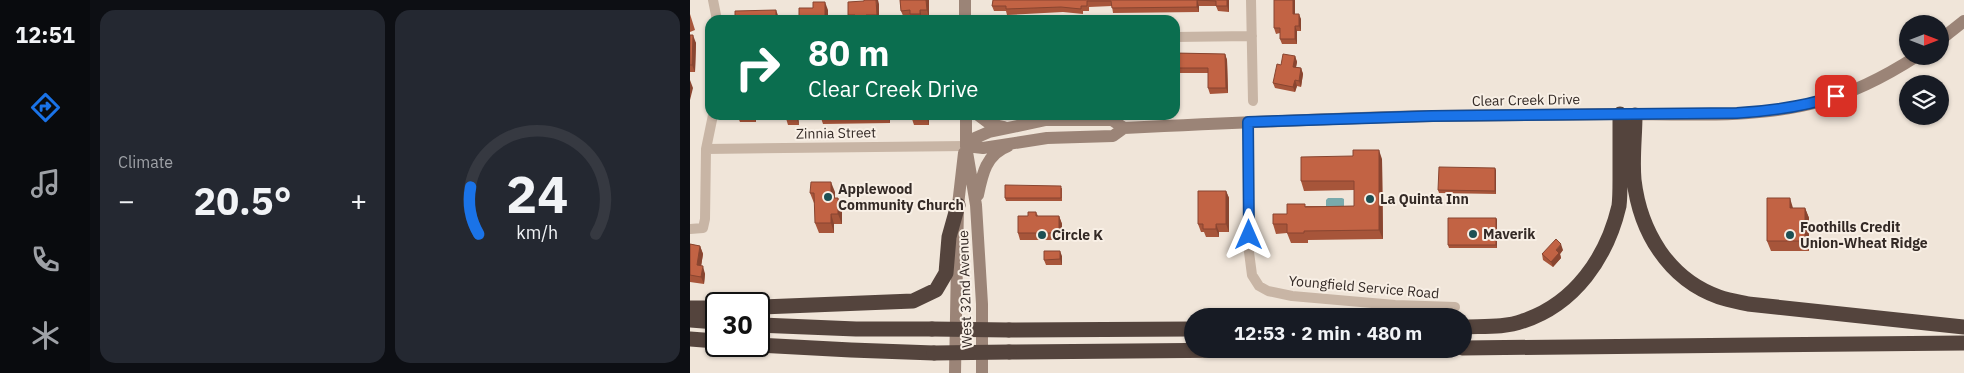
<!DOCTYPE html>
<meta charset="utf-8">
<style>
body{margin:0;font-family:"IBM Plex Sans",sans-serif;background:#242831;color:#f1f3f6;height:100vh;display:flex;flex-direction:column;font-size:19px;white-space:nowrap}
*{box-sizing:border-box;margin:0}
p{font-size:16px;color:#9ea1a6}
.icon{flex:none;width:28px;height:28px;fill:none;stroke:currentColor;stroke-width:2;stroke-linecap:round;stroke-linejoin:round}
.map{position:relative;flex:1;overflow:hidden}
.panel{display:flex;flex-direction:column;gap:10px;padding:10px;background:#0d0f14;width:600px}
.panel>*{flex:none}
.guide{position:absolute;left:15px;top:15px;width:475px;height:105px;border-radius:15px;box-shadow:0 1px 4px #0004;background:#0b6e4f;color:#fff;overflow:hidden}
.needle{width:32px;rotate:90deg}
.tools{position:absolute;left:1209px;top:15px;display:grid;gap:10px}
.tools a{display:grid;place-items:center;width:50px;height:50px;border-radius:50%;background:#171b24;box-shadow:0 1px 4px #0004;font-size:25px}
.speed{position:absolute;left:15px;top:292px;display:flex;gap:10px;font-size:25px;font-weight:700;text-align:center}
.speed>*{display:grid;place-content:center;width:65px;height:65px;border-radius:50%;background:#171b24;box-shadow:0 1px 4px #0004;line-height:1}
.speed .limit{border:2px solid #111;border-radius:8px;background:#fff;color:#111}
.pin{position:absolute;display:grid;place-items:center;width:42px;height:42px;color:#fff;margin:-21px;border-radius:10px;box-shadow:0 2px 8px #0006}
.me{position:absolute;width:55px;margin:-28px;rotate:0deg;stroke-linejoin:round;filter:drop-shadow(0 0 4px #0008)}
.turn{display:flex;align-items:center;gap:18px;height:105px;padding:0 20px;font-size:22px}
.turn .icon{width:65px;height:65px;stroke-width:2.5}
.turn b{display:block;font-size:35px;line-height:42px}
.big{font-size:38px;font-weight:700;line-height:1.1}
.panel .card{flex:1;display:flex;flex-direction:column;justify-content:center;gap:8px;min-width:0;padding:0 18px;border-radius:15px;background:#242831}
.panel .dial{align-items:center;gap:0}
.dial svg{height:130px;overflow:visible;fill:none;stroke:#363941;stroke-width:7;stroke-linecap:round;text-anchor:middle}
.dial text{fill:#f1f3f6;stroke:none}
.heat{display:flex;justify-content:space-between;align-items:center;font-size:28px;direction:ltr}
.panel .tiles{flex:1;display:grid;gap:10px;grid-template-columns:repeat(2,1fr)}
.trip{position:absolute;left:494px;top:308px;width:288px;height:50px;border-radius:25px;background:#171b24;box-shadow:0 1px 4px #0004;font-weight:700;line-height:50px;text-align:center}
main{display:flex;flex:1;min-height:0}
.tab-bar{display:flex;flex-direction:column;width:90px;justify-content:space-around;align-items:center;background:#090b0e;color:#9ea1a6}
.tab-bar .icon{width:35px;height:35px}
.tab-bar .selected{color:#1a73e8}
.tab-bar b{font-size:22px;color:#f1f3f6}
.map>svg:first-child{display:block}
</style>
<main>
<nav class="tab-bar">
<b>12:51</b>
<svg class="icon selected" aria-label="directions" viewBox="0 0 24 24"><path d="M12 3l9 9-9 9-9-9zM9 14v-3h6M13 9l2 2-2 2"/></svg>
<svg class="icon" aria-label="music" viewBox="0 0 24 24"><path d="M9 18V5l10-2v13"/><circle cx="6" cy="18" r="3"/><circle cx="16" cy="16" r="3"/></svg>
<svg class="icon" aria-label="phone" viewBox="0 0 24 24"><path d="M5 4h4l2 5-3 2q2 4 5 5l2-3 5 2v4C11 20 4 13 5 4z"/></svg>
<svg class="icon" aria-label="climate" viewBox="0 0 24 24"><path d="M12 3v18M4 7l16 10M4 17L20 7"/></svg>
</nav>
<section class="panel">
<div class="tiles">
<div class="card"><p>Climate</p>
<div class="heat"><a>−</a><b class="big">20.5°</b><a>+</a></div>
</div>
<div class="card dial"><svg viewBox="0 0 100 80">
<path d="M14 69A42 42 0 1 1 86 69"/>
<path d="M14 69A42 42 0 0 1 9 40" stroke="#1a73e8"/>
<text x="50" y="56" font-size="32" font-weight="700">24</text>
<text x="50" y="72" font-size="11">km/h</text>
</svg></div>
</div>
</section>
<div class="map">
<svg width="1274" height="373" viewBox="0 0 1274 373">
<rect width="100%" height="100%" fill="#f0e5d9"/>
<path fill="#79aaac" d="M638,198h14l2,1v7l-16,2 -2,-2v-6z"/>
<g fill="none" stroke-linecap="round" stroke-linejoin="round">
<path stroke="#c8b5a5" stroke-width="10" d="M23,0l4,20
M561,0l2,101
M485,37l77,-1
M558,122l1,130 3,23 7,11 9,5 24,5 103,9 60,2
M16,149l260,-3
M0,229l13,-1 2,-9 1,-70 7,-34"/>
<path stroke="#9b8477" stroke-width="12" d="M275,0v20
M1250,40l24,-19
M276,115v31l10,59 6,99v69
M288,115l12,9 14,3
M276,146l17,2 64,-10 66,-2 11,-8c103,-5 207,-10 311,-12 61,-1 121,-1 182,-2 64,0 139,5 201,-12 36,-9 68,-26 99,-46
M276,146l9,-8 14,-6 57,-12h66l12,8
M288,195c4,-20 8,-41 30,-49
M265,373l3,-168 6,-52"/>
<path stroke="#54443d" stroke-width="15" d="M945,115c0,21 -3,43 -1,65 6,51 34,99 85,117 9,3 20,5 29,7l216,23
M69,307l154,-6 23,-11 10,-17 3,-36 9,-32
M0,308h26
M0,320l26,2
M69,325l97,4h76
M772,327c21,-1 42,1 61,-6 52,-17 84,-64 96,-115 1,-8 1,-18 1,-27 0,-21 0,-43 0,-65
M319,330l183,-1
M0,339l26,2
M69,345l92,5 83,3
M772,348l502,-5
M319,352l354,-3"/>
<path stroke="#54443d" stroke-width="15" d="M242,329l77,1
M244,353l75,-1"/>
</g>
<path fill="#a7553a" d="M210,0h29v18h-7v2h-10l-1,-2h-7l-3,-7z
M303,0h236v12l-11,-1 -2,-5h-17v6l-86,1 -1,-7 -23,1v4h-6v3l-20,-2 -56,3 -1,-4h-12l-2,-5z
M584,0h21v14l6,5v12h-4v13h-15l-2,-5v-6l-4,1 -2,-6z
M189,4v16h-29l-2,-5z
M0,14l5,16 -5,2z
M0,35l6,8 -1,29h-5z
M485,53l50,1 2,6 1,33 -18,1 -2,-6v-15h-33z
M605,56l2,6 -1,5 5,1 2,6 -2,13 -4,-1 -2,6 -20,-4 -2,-5 8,-18z
M47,115h19v7h-16z
M83,115h25l1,10h-11l-3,-10z
M130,115h118v1h-9v9h-15l-3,-9 -21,1v6l-67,1z
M692,159l1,80 -75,1v3h-17l-4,-10 -11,1 -3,-10 14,-10 19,-8h48v-16l-50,1 -3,-10z
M806,170v24l-57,-1 -1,-3z
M372,188v13h-56l-1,-3z
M536,191l3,7v34h-10v5h-13l-2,-5h-3l-3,-8z
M145,192v6h3l4,11v15h-8v9h-15l-4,-10v-20h-1l-4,-10z
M1103,208h12l4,10v33h-38l-4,-10z
M346,212l2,4h21l3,8v16h-42l-2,-7 10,-17z
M806,218l1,2v28h-48l-1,-3z
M0,244l10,2 3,8 -2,12 4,8 -1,10 -14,-2z
M873,250l-3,4 1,4 -8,9 -10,-7 -1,-6z
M372,256v9h-16l-2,-5z"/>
<path fill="#884530" d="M186,0h2l1,4v16l-2,-5z
M236,0h3v18l-2,-8z
M507,0l2,6v6l-2,-5z
M537,0h2v12l-2,-6z
M603,0h2v19l-2,-5z
M135,2l3,8v10h-3z
M86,10l3,8v2h-3z
M230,10l2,8v2l-2,-6z
M609,14l2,5v12l-2,-5z
M605,26l2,5v13l-2,-5z
M3,35l3,8 -1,29 -3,-7z
M535,54l2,6 1,33 -2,-5z
M605,56l2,6 -2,10 -2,-5z
M611,68l2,6 -2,13 -2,-6z
M0,80l3,8 -3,12z
M605,80l2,6 -2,6 -2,-5z
M64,115h2v7z
M106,115h2l1,10 -3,-8z
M197,115h2l1,8z
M236,115h2l1,1v9z
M689,150l3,9 1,80 -4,-9z
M805,168l1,2v24l-1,-3z
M141,182l4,10v17l-4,-11z
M536,191l3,7v34l-3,-8z
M148,198l4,11v15l-4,-10z
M1100,198l3,10v10l-3,-10z
M1115,208l4,10v33l-4,-10z
M141,214l3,10v9l-3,-10z
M369,216l3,8v16l-3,-7z
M806,218l1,2v28l-1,-3z
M526,224l3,8v5l-3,-8z
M871,244l2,6 -3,4 1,4 -8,9 -2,-5 5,-12z
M10,246l3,8 -3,19 -3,-8z
M370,251l2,5v9l-2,-6z
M13,266l2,8 -1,10 -3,-7z"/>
<path fill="#c26344" stroke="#884530" d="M174,0h12l1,15h-11v4h-11v-4h-7v-13l16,-1z
M210,0h26l1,10h-7v4h-10v-4l-9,1z
M303,0h234v6h-11v-5l-19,-1v7l-85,1 -1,-7h-24v5h-6v3l-20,-2 -55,2v-3h-14z
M584,0h19v14h6v12h-4v13h-15v-11h-6z
M123,2h12v18h-26v-12h14z
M86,10v10h-41v-9z
M0,35h3l-1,30h-2z
M485,53l50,1 1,34h-18v-20h-33z
M593,54l12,2 -2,11 8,1 -2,13 -4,-1 -2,7 -20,-4 4,-19 4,1z
M95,115h11v2h-11z
M130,115h65l-65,1z
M221,115h15v2l-15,1z
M663,150h26v80l-75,1v2h-17v-9h-14v-10h14v-10h18v3l49,-1v-25h-53v-24l52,-1z
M749,167l56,1v23l-57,-1z
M121,182h20v16h7v16h-7v9h-16l-1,-30h-4z
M315,185l56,1v12h-56z
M508,191h28v33h-10v5h-13v-5h-5z
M1077,198h23v10h15v33h-38z
M338,212h8v4h23v17h-41v-17h10z
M758,218h48v27h-48z
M866,239l5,5 -5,6 3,3 -8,9 -9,-8z
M0,244l10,2 -3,19 6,1 -2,11 -11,-2z
M354,251h16v8l-16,1z"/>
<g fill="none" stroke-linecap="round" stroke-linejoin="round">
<g stroke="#114b97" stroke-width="12">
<path id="route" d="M559,235l-1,-113 184,-6 305,-3c34,-2 66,-6 99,-17"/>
</g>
<use href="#route" stroke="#1a73e8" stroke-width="9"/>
</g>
<g fill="#1d5054" stroke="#f8efe5" stroke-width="2">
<circle cx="138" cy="197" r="5"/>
<circle cx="680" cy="199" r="5"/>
<circle cx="783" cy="234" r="5"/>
<circle cx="352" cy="235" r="5"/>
<circle cx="1100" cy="235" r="5"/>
</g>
<g text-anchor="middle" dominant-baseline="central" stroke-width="4" stroke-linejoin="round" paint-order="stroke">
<g font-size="14" fill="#342a26" stroke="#f8efe5">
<text transform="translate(836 100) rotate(-1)">Clear Creek Drive</text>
<text transform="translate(146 133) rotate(-1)">Zinnia Street</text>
<text transform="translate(674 287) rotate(5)">Youngfield Service Road</text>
<text transform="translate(275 289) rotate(-92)">West 32nd Avenue</text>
</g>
<g font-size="14" font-weight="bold" fill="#342a26" stroke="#f8efe5" text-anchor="start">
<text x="148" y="189">Applewood<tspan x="148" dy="16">Community Church</tspan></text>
<text x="690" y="199">La Quinta Inn</text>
<text x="1110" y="227">Foothills Credit<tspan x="1110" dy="16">Union-Wheat Ridge</tspan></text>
<text x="793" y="234">Maverik</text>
<text x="362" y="235">Circle K</text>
</g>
</g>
</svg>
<div class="tools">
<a><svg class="needle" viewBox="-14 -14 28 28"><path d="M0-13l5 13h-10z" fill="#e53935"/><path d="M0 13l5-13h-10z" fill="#9ea1a6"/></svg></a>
<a><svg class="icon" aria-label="layers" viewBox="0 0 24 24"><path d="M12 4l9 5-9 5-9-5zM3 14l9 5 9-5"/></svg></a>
</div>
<div class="speed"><div class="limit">30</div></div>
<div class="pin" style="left:1146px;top:96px;background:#d93025"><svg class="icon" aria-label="arrive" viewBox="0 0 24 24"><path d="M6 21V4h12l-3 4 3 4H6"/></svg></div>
<svg class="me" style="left:559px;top:235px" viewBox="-20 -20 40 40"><path d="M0-17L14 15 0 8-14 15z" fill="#1a73e8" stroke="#fff" stroke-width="4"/></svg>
<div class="trip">12:53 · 2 min · 480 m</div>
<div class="guide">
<div class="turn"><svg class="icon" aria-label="right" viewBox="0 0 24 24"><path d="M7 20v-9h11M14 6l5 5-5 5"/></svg><div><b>80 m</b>Clear Creek Drive</div></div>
</div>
</div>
</main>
